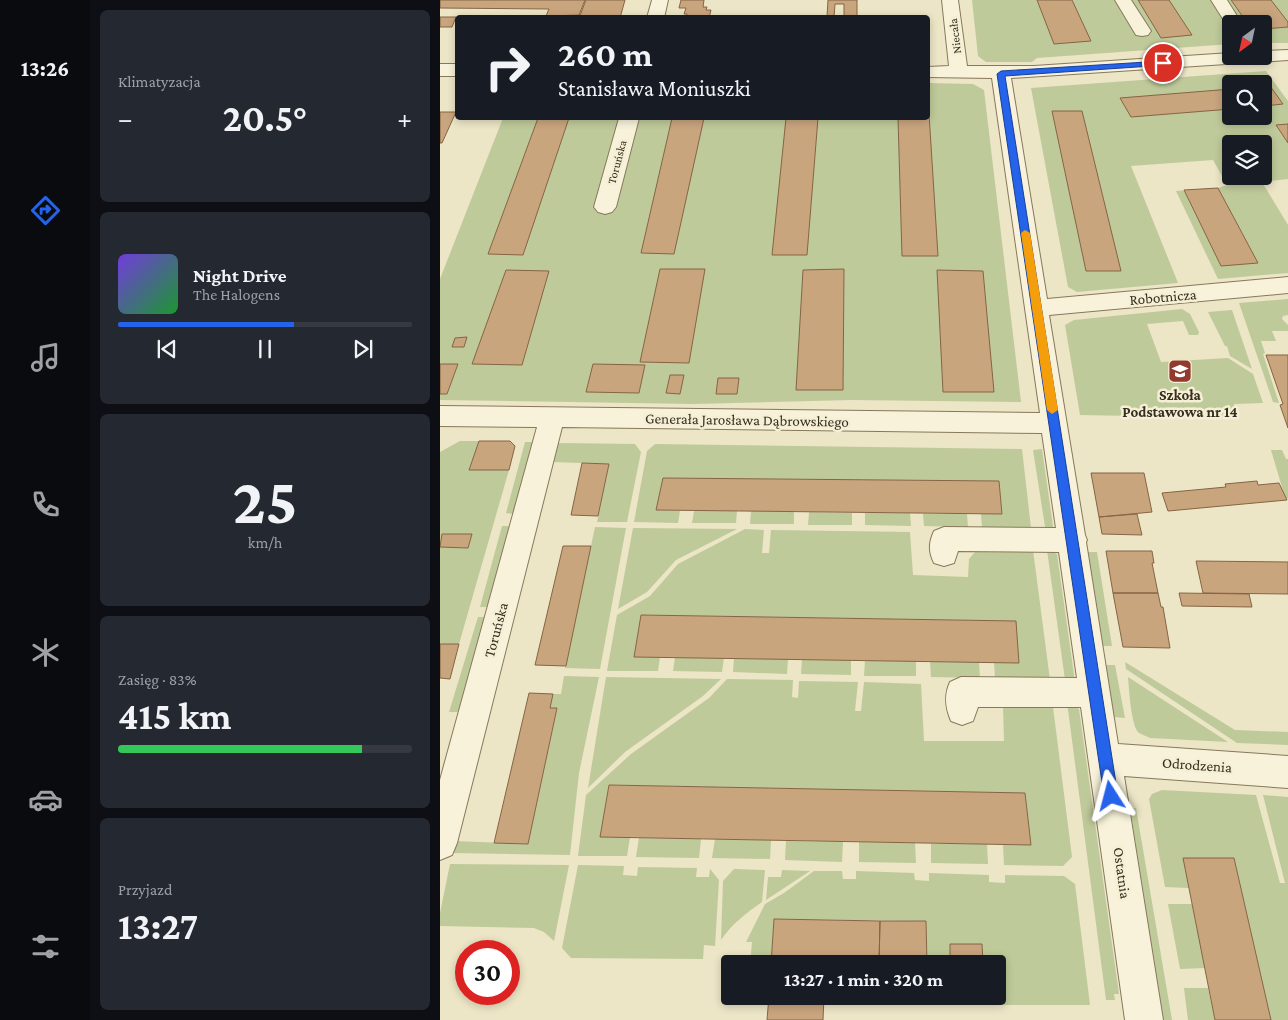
<!DOCTYPE html>
<html lang="pl">
<meta charset="utf-8">
<style>
body{margin:0;font-family:"Crimson Pro",serif;background:#242831;color:#f1f3f6;height:100vh;display:flex;flex-direction:column;font-size:19px;white-space:nowrap}
*{box-sizing:border-box;margin:0}
p{font-size:16px;color:#9ea1a6}
.icon{flex:none;width:28px;height:28px;fill:none;stroke:currentColor;stroke-width:2;stroke-linecap:round;stroke-linejoin:round}
.map{position:relative;flex:1;overflow:hidden}
.sheet{display:flex;flex-direction:column;gap:10px;padding:10px;background:#0d0f14;width:350px}
.sheet>*{flex:none}
.hud{position:absolute;left:15px;top:15px;width:475px;height:105px;border-radius:5px;box-shadow:0 2px 8px #0003;background:#171b24;color:#f1f3f6;overflow:hidden}
.needle{width:32px;rotate:213deg}
.fabs{position:absolute;left:782px;top:15px;display:grid;gap:10px}
.fabs a{display:grid;place-items:center;width:50px;height:50px;border-radius:5px;background:#171b24;box-shadow:0 2px 8px #0003;font-size:25px}
.speed{position:absolute;left:15px;top:940px;display:flex;gap:10px;font-size:25px;font-weight:700;text-align:center}
.speed>*{display:grid;place-content:center;width:65px;height:65px;border-radius:50%;background:#171b24;box-shadow:0 2px 8px #0003;line-height:1}
.speed .limit{border:8px solid #d22;background:#fff;color:#111}
.pin{position:absolute;display:grid;place-items:center;width:42px;height:42px;color:#fff;margin:-21px;border:2px solid #fff;border-radius:50%;box-shadow:0 1px 5px #0007}
.me{position:absolute;width:55px;margin:-28px;rotate:351deg;stroke-linejoin:round;filter:drop-shadow(0 0 4px #0008)}
.turn{display:flex;align-items:center;gap:18px;height:105px;padding:0 20px;font-size:22px}
.turn .icon{width:65px;height:65px;stroke-width:2.5}
.turn b{display:block;font-size:35px;line-height:42px}
.big{font-size:38px;font-weight:700;line-height:1.1}
.sheet .card{flex:1;display:flex;flex-direction:column;justify-content:center;gap:8px;min-width:0;padding:0 18px;border-radius:8px;background:#242831}
.sheet .dial{align-items:center;gap:0}
.dial b{font-size:65px;line-height:1}
.song{display:flex;align-items:center;gap:15px}
.cover{width:60px;height:60px;border-radius:8px;background:linear-gradient(135deg,hsl(260 70% 55%),hsl(130 70% 35%))}
.played{height:5px;border-radius:2px;background:linear-gradient(90deg,#2563eb 60%,#363941 60%)}
.keys{display:flex;justify-content:space-around;direction:ltr}
.heat{display:flex;justify-content:space-between;align-items:center;font-size:28px;direction:ltr}
.charge{height:8px;border-radius:4px;background:linear-gradient(90deg,#34c759 83%,#363941 0)}
.trip{position:absolute;left:281px;top:955px;width:285px;height:50px;border-radius:5px;background:#171b24;box-shadow:0 2px 8px #0003;font-weight:700;line-height:50px;text-align:center}
main{display:flex;flex:1;min-height:0}
.menu{display:flex;flex-direction:column;width:90px;justify-content:space-around;align-items:center;background:#090b0e;color:#9ea1a6}
.menu .icon{width:35px;height:35px}
.menu .active{color:#2563eb}
.menu b{font-size:22px;color:#f1f3f6}
.map>svg:first-child{display:block}
</style>
<main>
<nav class="menu">
<b>13:26</b>
<svg class="icon active" aria-label="directions" viewBox="0 0 24 24"><path d="M12 3l9 9-9 9-9-9zM9 14v-3h6M13 9l2 2-2 2"/></svg>
<svg class="icon" aria-label="music" viewBox="0 0 24 24"><path d="M9 18V5l10-2v13"/><circle cx="6" cy="18" r="3"/><circle cx="16" cy="16" r="3"/></svg>
<svg class="icon" aria-label="phone" viewBox="0 0 24 24"><path d="M5 4h4l2 5-3 2q2 4 5 5l2-3 5 2v4C11 20 4 13 5 4z"/></svg>
<svg class="icon" aria-label="climate" viewBox="0 0 24 24"><path d="M12 3v18M4 7l16 10M4 17L20 7"/></svg>
<svg class="icon" aria-label="car" viewBox="0 0 24 24"><path d="M5 17H2v-5l4-1 3-4h7l3 4 3 1v5h-3M9 17h6M6 11h13"/><circle cx="7" cy="17" r="2"/><circle cx="17" cy="17" r="2"/></svg>
<svg class="icon" aria-label="filters" viewBox="0 0 24 24"><path d="M4 7h16M4 17h16"/><circle cx="9" cy="7" r="2"/><circle cx="15" cy="17" r="2"/></svg>
</nav>
<section class="sheet">
<div class="card"><p>Klimatyzacja</p>
<div class="heat"><a>−</a><b class="big">20.5°</b><a>+</a></div>
</div>
<div class="card">
<div class="song"><i class="cover"></i><div><b>Night Drive</b><p>The Halogens</p></div></div>
<div class="played"></div>
<div class="keys"><svg class="icon" aria-label="previous" viewBox="0 0 24 24"><path d="M18 5L8 12l10 7zM5 5v14"/></svg><svg class="icon" aria-label="pause" viewBox="0 0 24 24"><path d="M8 5v14M16 5v14"/></svg><svg class="icon" aria-label="next" viewBox="0 0 24 24"><path d="M6 5l10 7-10 7zM19 5v14"/></svg></div>
</div>
<div class="card dial"><b>25</b><p>km/h</p></div>
<div class="card"><p>Zasięg · 83%</p><b class="big">415 km</b><div class="charge"></div></div>
<div class="card"><p>Przyjazd</p><b class="big">13:27</b></div>
</section>
<div class="map">
<svg width="848" height="1020" viewBox="0 0 848 1020">
<rect width="100%" height="100%" fill="#ece5c6"/>
<path fill="#bfca9a" fill-rule="evenodd" d="M532,0h316v43h-24v-19h-33v20l-194,14 -5,4h-46l-8,-6z
M826,71l22,30v78l-26,3 26,43v48l-70,6 -42,-88 42,-3 9,-3 -14,-25 -82,6 47,117 -101,9 -9,-5 -37,-199zM791,84h33v32h-33zM791,144h33v32h-33z
M488,83l45,1 11,6 37,312 -169,-2 -159,4 -253,-4v-121l63,-161h425z
M848,299v16l-5,1 -1,3 6,6v6h-16l4,10h-15l4,12 -2,1 16,49 -6,-1 -34,-99z
M742,309l8,5 9,18 -1,3h-9l-6,-14 -36,3 14,38 67,-4 25,16 10,29 -29,1 5,14 -159,-3 -15,-90 9,-5z
M792,310l20,59 -22,-13 -3,-10h-2l-17,-34z
M20,441h19l30,29 -50,174h-19v-192z
M85,442h8l-20,72 -7,-1z
M118,443l77,1 6,8 -14,70h-30l12,-58 -56,-2z
M215,444l367,5 9,79 -49,-1 -1,-13h21l-3,-33 -336,-3 -6,32 23,1 -2,12 -44,-1 13,-71z
M602,449l11,77v2l-7,5 -13,-83z
M831,450h11l4,9h2v39l-2,1 -2,-5z
M254,511h43l-1,12h-44z
M311,511l43,1v12h-44z
M369,512l43,1v12h-44z
M425,513h45l1,13 -46,-1z
M483,514h44l1,13 -44,-1z
M62,526h8l-23,81h-7z
M155,527l31,1 -26,141 -35,-1z
M193,528l104,1 -61,31 -29,32 -29,17z
M305,529l19,1 -2,23h7l2,-23 139,2 3,43 55,2 1,-18 7,-8 57,-1 17,130 -55,-2 -1,-16 21,-41 -374,-6 -7,41 26,1 -2,14h-51l10,-56 33,-19 28,-32z
M607,550l10,4 18,128 -9,5z
M646,552h11l15,94h-10z
M38,617h7l-27,95h-9z
M235,657l49,1 -2,14 -49,-1z
M294,658l54,1 -1,15 -54,-2z
M362,659l49,1v15l-50,-1z
M425,660l51,1v15h-52z
M490,661l49,1 1,16 -49,-1z
M685,662l110,68 53,2v13l-51,-2 -111,-74z
M665,665h10l10,53 -11,-1z
M124,676l35,1 -20,96 -9,82 -118,-2 3,-12 73,3 29,-136h-7l3,-14h8z
M166,677l115,2 -18,17 -78,56 -37,36z
M688,677l100,65 -78,-4c-3,-2 -8,-3 -11,-5 -8,-6 -10,-45 -11,-56z
M287,679l66,1 -1,17 6,1 1,-17 59,1 -3,29h6l3,-29 57,2 3,57h80l-1,-35 50,1 19,150 -9,9 -59,-1 -1,-20h28l-6,-52 -416,-8 -9,52h30l-3,19h-49l8,-61 45,-41 78,-56z
M627,702l12,7 40,285h-5l1,6h-9z
M722,790l94,5 24,88h5l-22,-88 25,2v223h-17l-37,-162h-50l5,30 -24,-1 -16,-88 3,-5z
M690,808h6l36,212h-9z
M199,838l62,1 -2,19 -63,-1z
M275,839l56,1 -1,19 -58,-1z
M346,841l57,1 -1,20 -57,-2z
M419,842l56,1 1,20 -57,-1z
M491,844h56l1,20 -57,-1z
M10,864l119,1 -15,76 -10,-9 -10,-4 -94,-2v-13z
M138,865l46,1 -1,9 14,1 1,-9 59,1 -1,9h13l1,-8 9,11 -4,66 -11,-1 -1,14 -132,-1 -9,-10z
M294,869l31,1 -3,32c-16,11 -30,22 -41,38l2,-59z
M342,870l28,1 -44,29 2,-23h13z
M374,871h28l1,8h13v-8l58,2 1,7 14,1v-8l60,2v7l16,1v-8l59,1 11,8 15,121h-162v-9h70v-32h-71l-1,-43 -152,-2 -3,45h-21l2,-22h-6l19,-38 19,-11z
M728,904h24l13,64 -25,1z
M744,988h24l7,32h-27z"/>
<path fill="#c9a57e" stroke="#856544" d="M0,0h145l-6,15 -33,1 3,-7 -109,-1z
M146,0h39l-5,18h-41z
M241,0h23l-1,7h4l-1,3h5l-2,8h-22v-4h-3l2,-6h-7z
M388,0h29v18h-13v-14h-9l-1,13h-7z
M597,0h35l19,41 -37,3z
M698,0h31l23,35 -31,3z
M791,0h40l17,22v5l-24,2v-5h-16z
M0,17h16l-4,10h-12z
M824,86h6l13,18 -19,2z
M791,89v20l-100,8 -11,-19z
M488,98l10,158h-36l-4,-138h30z
M612,111h30l39,160h-35z
M0,112h16l-14,31h-2z
M98,118h31l-46,137 -35,-1z
M232,118h32l-30,136 -33,-1z
M346,118h32l-11,137h-35z
M848,124v19l-12,-18z
M778,188l40,75 -37,3 -37,-76z
M220,269h45l-16,94 -49,-1z
M404,269l-1,121h-47l7,-120z
M66,270l43,1 -27,94 -50,-1z
M497,270l46,1 11,121h-51z
M27,337l-3,10h-12l3,-9z
M826,355h22v73l-8,-23 3,-1z
M0,364h18l-11,30h-7z
M153,364l52,1 -6,28 -53,-1z
M230,375h14l-4,19 -14,-1z
M278,378h21l-2,16h-21z
M39,441h31l5,5 -6,24h-40z
M142,463l27,1 -11,52 -27,-1z
M651,473h53l8,39 -53,5z
M223,478l336,3 3,33 -346,-4z
M817,481l1,4 21,-2 8,17 -119,11 -6,-18 64,-6 -1,-3z
M697,514l5,21 -40,-1 -3,-17z
M2,534h30l-4,14 -28,-1z
M123,546h28l-25,120 -31,-1z
M666,551h46l2,12h-2l6,30h-45z
M756,561l92,1v32l-85,-1z
M673,593h45l3,14h2l7,41 -47,-1z
M739,593l70,1 3,13 -70,-1z
M201,615l375,6 3,42 -385,-6z
M0,644h19l-9,35 -10,-1z
M89,693l24,1 -3,14h7l-29,136 -34,-1z
M169,785l416,8 6,52 -431,-8z
M743,858h51l37,162h-56z
M334,919l106,2 -1,43h-108z
M440,921h46l1,43h-48z
M510,944h32l1,20h-33z
M329,996h55l-1,24h-56z"/>
<g fill="none" stroke-linecap="round" stroke-linejoin="round">
<g stroke="#87785d" stroke-width="2">
<path id="minor" d="M212,0h16l-4,18h-17z
M502,0h16l9,66h67l197,-13v3h33v-5l24,-1v10l-277,18 36,221 241,-22v16l-239,22 36,220 2,5 -1,2 32,202 170,12v32l-164,-12 39,244h-38l-44,-313h-103l-5,14 -11,4 -11,-4c-6,-14 -7,-26 -1,-39l11,-5 116,1 -18,-126 -101,-1 -4,12 -10,3 -10,-3c-6,-12 -5,-21 0,-32l10,-4 112,1 -14,-95 -480,-6 -105,416 -5,12 -12,5v-80l97,-353 -97,-1v-20l600,7 -48,-335 -64,-1v-10l21,-1z
M675,0h16l20,31 -3,4 -6,1 -6,-1z
M771,0h16l15,24h-11v4l-3,-1z
M0,64h18v12h-18z
M179,118h20l-23,89 -4,5 -7,2 -7,-2 -4,-5z"/>
</g>
<use href="#minor" fill="#f7f2d9" fill-rule="evenodd"/>
</g>
<path fill="#2563eb" stroke="#184099" d="M723,61l4,2 -1,2 -161,11 113,720 -2,5 -5,2 -5,-2 -2,-5 -107,-722 4,-3z"/>
<path fill="#f59e0b" d="M585,230l5,3 28,177 -6,4 -5,-4 -26,-177z"/>
<defs>
<g id="school-square" transform="scale(1.25)"><rect x="-9" y="-9" width="18" height="18" rx="4" fill="#933a2f" stroke="#f4efd5"/><path d="M0-5L7-2L0 1L-7-2ZM-4 1L0 2.5L4 1V4Q0 6-4 4Z" fill="#fff"/></g>
</defs>
<g fill-rule="evenodd">
<use href="#school-square" x="740" y="371"/>
</g>
<g text-anchor="middle" dominant-baseline="central" stroke-width="5" stroke-linejoin="round" paint-order="stroke">
<g font-size="12" fill="#382e20" stroke="#f4efd5">
<text transform="translate(515 36) rotate(-97)">Niecała</text>
<text transform="translate(177 162) rotate(-75)">Toruńska</text>
</g>
<g font-size="15" fill="#382e20" stroke="#f4efd5">
<text transform="translate(723 297) rotate(-5)">Robotnicza</text>
<text transform="translate(307 420) rotate(1)">Generała Jarosława Dąbrowskiego</text>
<text transform="translate(56 630) rotate(-75)">Toruńska</text>
<text transform="translate(757 765) rotate(4)">Odrodzenia</text>
<text transform="translate(682 873) rotate(82)">Ostatnia</text>
</g>
<g font-size="15" font-weight="bold" fill="#382e20" stroke="#f4efd5">
<text x="740" y="395">Szkoła<tspan x="740" dy="17">Podstawowa nr 14</tspan></text>
</g>
</g>
</svg>
<div class="fabs">
<a><svg class="needle" viewBox="-14 -14 28 28"><path d="M0-13l5 13h-10z" fill="#e53935"/><path d="M0 13l5-13h-10z" fill="#9ea1a6"/></svg></a>
<a><svg class="icon" aria-label="search" viewBox="0 0 24 24"><circle cx="10" cy="10" r="6"/><path d="M15 15l6 6"/></svg></a>
<a><svg class="icon" aria-label="layers" viewBox="0 0 24 24"><path d="M12 4l9 5-9 5-9-5zM3 14l9 5 9-5"/></svg></a>
</div>
<div class="speed"><div class="limit">30</div></div>
<div class="pin" style="left:723px;top:63px;background:#d93025"><svg class="icon" aria-label="arrive" viewBox="0 0 24 24"><path d="M6 21V4h12l-3 4 3 4H6"/></svg></div>
<svg class="me" style="left:671px;top:796px" viewBox="-20 -20 40 40"><path d="M0-17L14 15 0 8-14 15z" fill="#2563eb" stroke="#fff" stroke-width="4"/></svg>
<div class="trip">13:27 · 1 min · 320 m</div>
<div class="hud">
<div class="turn"><svg class="icon" aria-label="right" viewBox="0 0 24 24"><path d="M7 20v-9h11M14 6l5 5-5 5"/></svg><div><b>260 m</b>Stanisława Moniuszki</div></div>
</div>
</div>
</main>
